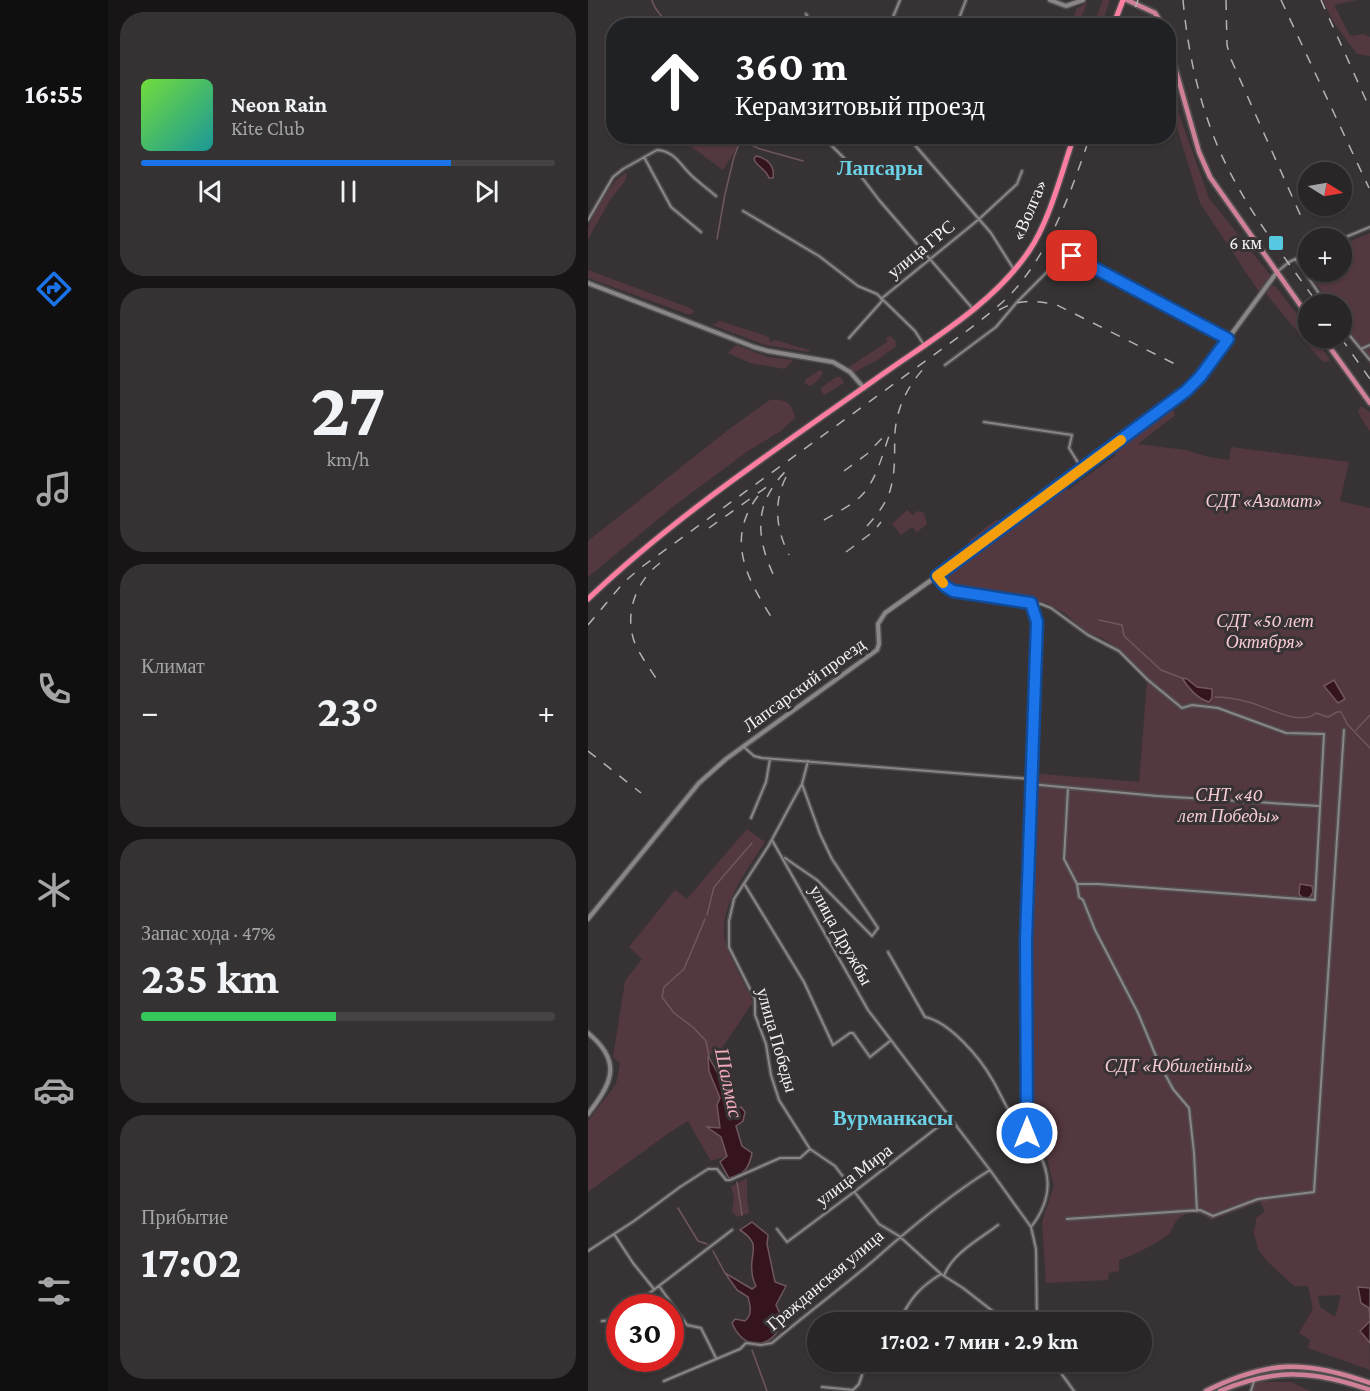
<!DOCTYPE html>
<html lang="ru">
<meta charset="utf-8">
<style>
body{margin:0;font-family:"Crimson Pro",serif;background:#353233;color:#f1f3f6;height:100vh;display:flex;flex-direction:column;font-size:22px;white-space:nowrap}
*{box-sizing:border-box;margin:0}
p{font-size:20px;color:#a5a5a7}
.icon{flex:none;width:33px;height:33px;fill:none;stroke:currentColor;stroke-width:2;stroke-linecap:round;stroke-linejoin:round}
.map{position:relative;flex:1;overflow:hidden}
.sheet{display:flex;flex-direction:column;gap:12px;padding:12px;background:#171515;width:480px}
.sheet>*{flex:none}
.banner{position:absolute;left:18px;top:18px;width:570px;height:126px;border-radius:24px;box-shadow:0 2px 4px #0004,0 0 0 2px #454344;background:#202124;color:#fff;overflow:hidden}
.needle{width:39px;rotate:101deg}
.tools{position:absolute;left:710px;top:162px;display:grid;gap:12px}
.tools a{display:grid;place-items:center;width:54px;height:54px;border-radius:50%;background:#292627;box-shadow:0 2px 4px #0004,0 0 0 2px #454344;font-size:30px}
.speed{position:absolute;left:18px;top:1294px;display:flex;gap:12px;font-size:30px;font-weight:700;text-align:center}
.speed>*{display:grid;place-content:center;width:78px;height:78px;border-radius:50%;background:#292627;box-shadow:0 2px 4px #0004,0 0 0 2px #454344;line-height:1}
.speed .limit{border:9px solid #d22;background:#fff;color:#111}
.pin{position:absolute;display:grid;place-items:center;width:51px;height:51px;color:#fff;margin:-26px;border-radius:12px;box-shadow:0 3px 9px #0006}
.me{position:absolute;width:66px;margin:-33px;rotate:0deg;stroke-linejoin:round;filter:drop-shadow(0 0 4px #0008)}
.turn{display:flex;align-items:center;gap:21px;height:126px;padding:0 30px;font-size:27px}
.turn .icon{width:78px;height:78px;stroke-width:2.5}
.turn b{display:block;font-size:42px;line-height:51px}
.big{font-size:45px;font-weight:700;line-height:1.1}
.sheet .tile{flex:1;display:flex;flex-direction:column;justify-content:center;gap:9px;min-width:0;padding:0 21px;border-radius:24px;background:#353233}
.sheet .dial{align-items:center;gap:0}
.dial b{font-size:78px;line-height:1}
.song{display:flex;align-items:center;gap:18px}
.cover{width:72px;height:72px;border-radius:9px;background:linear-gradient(135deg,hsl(100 70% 55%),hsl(180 70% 35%))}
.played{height:6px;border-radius:3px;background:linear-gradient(90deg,#1a73e8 75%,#454344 75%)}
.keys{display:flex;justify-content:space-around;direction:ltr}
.heat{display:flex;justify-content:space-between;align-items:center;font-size:33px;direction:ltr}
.charge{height:9px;border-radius:4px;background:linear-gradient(90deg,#34c759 47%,#454344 0)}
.trip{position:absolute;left:219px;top:1312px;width:345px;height:60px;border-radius:30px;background:#292627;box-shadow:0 2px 4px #0004,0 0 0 2px #454344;font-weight:700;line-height:60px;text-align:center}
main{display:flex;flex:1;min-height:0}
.tabs{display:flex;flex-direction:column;width:108px;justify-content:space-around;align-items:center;background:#100f10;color:#a5a5a7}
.tabs .icon{width:42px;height:42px}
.tabs .on{color:#1a73e8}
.tabs b{font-size:27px;color:#f1f3f6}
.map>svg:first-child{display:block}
</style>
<main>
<nav class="tabs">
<b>16:55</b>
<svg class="icon on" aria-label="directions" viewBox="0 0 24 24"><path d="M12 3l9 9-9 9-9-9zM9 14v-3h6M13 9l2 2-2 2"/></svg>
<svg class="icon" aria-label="music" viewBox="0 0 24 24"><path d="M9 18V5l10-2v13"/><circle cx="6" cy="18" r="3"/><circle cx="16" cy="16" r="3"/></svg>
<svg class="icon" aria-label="phone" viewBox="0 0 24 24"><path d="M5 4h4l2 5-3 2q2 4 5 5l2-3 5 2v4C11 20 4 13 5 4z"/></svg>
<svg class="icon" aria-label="climate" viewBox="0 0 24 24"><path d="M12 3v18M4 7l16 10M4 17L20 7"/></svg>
<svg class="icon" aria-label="car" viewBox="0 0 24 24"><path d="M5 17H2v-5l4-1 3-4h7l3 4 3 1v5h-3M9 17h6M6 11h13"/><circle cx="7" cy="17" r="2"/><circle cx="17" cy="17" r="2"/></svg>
<svg class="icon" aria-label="filters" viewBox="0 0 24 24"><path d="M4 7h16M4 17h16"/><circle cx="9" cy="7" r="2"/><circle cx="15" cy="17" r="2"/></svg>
</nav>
<section class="sheet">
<div class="tile">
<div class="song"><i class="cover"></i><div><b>Neon Rain</b><p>Kite Club</p></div></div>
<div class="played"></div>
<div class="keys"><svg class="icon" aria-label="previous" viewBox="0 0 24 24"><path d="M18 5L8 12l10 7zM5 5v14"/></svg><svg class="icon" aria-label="pause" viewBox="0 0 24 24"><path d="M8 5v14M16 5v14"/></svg><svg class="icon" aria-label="next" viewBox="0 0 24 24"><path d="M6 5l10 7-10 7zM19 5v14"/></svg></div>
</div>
<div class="tile dial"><b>27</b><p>km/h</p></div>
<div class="tile"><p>Климат</p>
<div class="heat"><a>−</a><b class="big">23°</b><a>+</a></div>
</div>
<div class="tile"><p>Запас хода · 47%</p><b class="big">235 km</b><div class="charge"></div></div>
<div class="tile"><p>Прибытие</p><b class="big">17:02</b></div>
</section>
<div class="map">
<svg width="782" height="1391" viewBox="0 0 782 1391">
<rect width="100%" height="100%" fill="#373334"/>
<path fill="#54383f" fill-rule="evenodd" d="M515,0h7l-9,25h-8z
M735,0h34l-23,5 16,31 14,-2 6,3v19l-13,-2 -25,-34z
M499,3l-9,22h-8l7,-17z
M588,106l33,92 62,78 -12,16 -59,-89 -29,-95z
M153,137l2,1 -20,32 -45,-33z
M39,173l-2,8 -13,16 -24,42c0,-5 0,-9 1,-14 6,-12 25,-50 38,-52z
M782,233v131l-21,-27 2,-2 -10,-14v-17h-11l-21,-32h32v-27z
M0,270l102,38 4,3 -2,3h-5l-99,-36z
M682,285l6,2 32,42v9h6l15,20v3l-5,1 -4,-3 -53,-64 -1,-5z
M132,321l49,16 1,5 5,-2 34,10v2l-44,-7 -53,-20z
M302,336l5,4 1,6 -17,13 -26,14 -4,-6 38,-25 -1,-4z
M148,345l31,12 26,3 -8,9 -35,-6 -22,-10z
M232,370l3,2 -3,6 -9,8 -7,-3 2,-4z
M248,377h5l3,6 -20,12 -3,-4 1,-4z
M182,400c16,-1 22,3 25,18l-14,13 -33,20 -74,55 -86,71v-36l140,-111z
M773,406l9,6v19l-9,-13 -3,-7z
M579,410l6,1 2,4 -37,29 47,6 24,7 20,3 2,-13 118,15 -9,39 30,7v780l-12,-1 11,20 1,63 -62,-22 2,-8 -11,-7 14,-24 -5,-23h-14l-28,-26 -8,-11 -5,-19 2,-1 1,-11 9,-7 -5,-9 -49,18c-10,-8 -24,-11 -34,0 -4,5 -5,13 -11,16 -10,8 -36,21 -47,24v11l-10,2 -1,7 -62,3 -4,-61 12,-36 -21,-82 -3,-164 3,-153 7,-13 99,8 8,-100 2,-3 -30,-30 -15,-10 -19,-8 -19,-17 -21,-12 -95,-15 -6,-10 3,-5 118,-87 3,5 48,-35 -4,-2v-3l42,-30h3v-3zM753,1295l-6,22 -15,-10 -2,-11z
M319,510l6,5 4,-4 7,2 3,11 -10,8 -5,-5 -11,8 -9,-11z
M409,519l6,4 -31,23 -4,-5z
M159,829l18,13c-18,29 -51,69 -38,105 7,19 18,37 26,55l-31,46 -14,8 1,15 11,27 -3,7 4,23h-13l13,9 6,19 -16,5 -23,-40 -18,11 -82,60v-71l28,-37 4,-21 -7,-6 12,-76 17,-22 -13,-12 46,-57 12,9z
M159,1178v22l2,13 -12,4 -5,-5 2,-15 -3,-10z
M715,1369l33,5 34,11v2c-40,-15 -82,-21 -124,-9 -12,3 -23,11 -35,13 30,-15 59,-21 92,-22z
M670,1382h33l19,9h-56l1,-7z"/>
<path fill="#35141d" stroke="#6f575d" stroke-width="1.5" d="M168,156c12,2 19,11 17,22h-4c-3,-9 -12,-11 -15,-19z
M594,678l5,1 10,8 15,2v9l-3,4c-11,-3 -21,-14 -27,-24z
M746,680l11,19 -7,4 -14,-17z
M712,884l12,2 1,6 -3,5 -6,2 -5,-5z
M120,1056l12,21 10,8 -1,8 3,19 9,-5 4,5 -2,9 -7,5 6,20 10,7c-3,15 -7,21 -23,25l-9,-16 7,-6 -6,-19 -14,-10 13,1 -3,-23 3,-7 -11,-27z
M164,1222l16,13 -1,9 8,38 11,4 -10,19 7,15c-10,30 -39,32 -51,3l3,-4 10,2c8,-7 5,-16 3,-24l-11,-7 -12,-17 27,16 4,-3c-2,-4 -4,-9 -4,-14 -3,-20 11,-27 -12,-42z
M770,1287l12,1v55l-10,-12 10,-10 -1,-13 -8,-5z"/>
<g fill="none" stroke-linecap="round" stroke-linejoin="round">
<path stroke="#6f575d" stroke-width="1.5" d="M64,0c3,13 13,16 15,26
M155,136l6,8 11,5 43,12
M129,239l8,-45 9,-37 8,-21
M511,620l23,5 2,11 37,34 21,8
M627,697c11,0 22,2 33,5 18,4 52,25 68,11l12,4 9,-5h4l7,13 22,23
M768,730l14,-15
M119,915l7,-28 38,-44
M117,919l-21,50 -20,18 -2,10 12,16 20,15 12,13 3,16
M149,1182l5,33
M90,1208l20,33 9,3
M125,1251l12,22
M164,1350l15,41"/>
<g stroke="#524f50" stroke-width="5">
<path id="street" d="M218,14l7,12
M305,17l7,-17
M368,26l10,-26
M244,136l-4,4 1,3 28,28 22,29 94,109
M319,136l84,97 22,35
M56,157l27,50 30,25
M155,211l76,45 39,30 19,8 38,37 9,14
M0,220l25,-43 10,-8 34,-19c17,1 23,14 33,24 8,8 18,15 26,22
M753,239l29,-12
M708,259l30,45
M689,272l12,-10 19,-9
M293,299l97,-79 39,-36 5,-13
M753,325l29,35
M261,338l33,-37
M773,349l9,-4
M357,365l51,-38 21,-25 47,-47 8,1 45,22 111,61
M396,422l88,13 -3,13 13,21
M349,576l8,11 8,4 88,13 10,4 37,27 31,16 29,29 34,28 10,-3 26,3 68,25 38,1 -9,166 -217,-16h-21
M156,747l10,9 8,2 269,21
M220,761l-6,23 -11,20 -22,41 -35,54 -5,22v26l26,52v16l11,29 5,31 8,25 31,49 25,17 44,58 20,12 42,38 22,14 45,35
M442,784l127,12 162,10
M480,788l-4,71 13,25 2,13 4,3 12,30 43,83 20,48 15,28 16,19 5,45 3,58
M163,818l15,-36 4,-23
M184,840l96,170 122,160 41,57 5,22 1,74
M197,858l32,22 55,56 6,-8 -46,-69 -12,-25 -18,-50
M157,885l59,97 29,63 17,-12h3l17,24 20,-16
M300,952l37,65c25,5 55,41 67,62 11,18 18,41 35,54l-1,-193 11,-318 -6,-19
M439,1133c23,33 30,60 4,94
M479,1219l133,-9 13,6 45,-17 56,-7 30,-462
M189,1229l10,13 67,-50 94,-73
M26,1234l19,29 21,26
M0,1251l46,-30 46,-34 28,-18h9l9,11h4l50,-22h20l10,-9
M356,1276c8,-23 36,-37 54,-51
M71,1286l28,39 14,3 15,30
M42,1308l102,-78
M14,1321l14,-1 4,-3
M311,1323c10,-24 21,-36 42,-49
M465,1362l21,29
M76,1381l76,-32 6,-6 15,2 11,-2c33,-28 68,-54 101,-82 37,-33 75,-65 117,-91
M234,1387l31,3 6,-6 7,-22
M663,1391l3,-10"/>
</g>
<g stroke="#524f50" stroke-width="7">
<path id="secondary" d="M462,0l16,6 17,-6
M0,283l166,64 14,4 65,11 17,10 14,16
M0,919l111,-136 27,-24 151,-109 2,-6 -1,-20 7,-11 52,-37 249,-185 14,-14 77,-105
M0,1033c35,29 24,50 0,81"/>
</g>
<g stroke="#524f50" stroke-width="8">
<path id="primary" d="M539,0l28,13 8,13
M580,43l31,109 11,25 98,139
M735,338l47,65
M618,1391c62,-31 100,-31 164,-8
M632,1391c54,-23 95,-21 150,-1"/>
</g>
<g stroke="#524f50" stroke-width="8">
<path id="highway" d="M525,26l10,-26
M0,599c87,-83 187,-149 285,-218 54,-39 118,-74 156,-130 21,-31 33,-80 45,-115"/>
</g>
<use href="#street" stroke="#8a8687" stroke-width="2"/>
<use href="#secondary" stroke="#8a8687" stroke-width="4"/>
<use href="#primary" stroke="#d08197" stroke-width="4.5"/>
<use href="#highway" stroke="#fe7ea2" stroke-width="5"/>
<path stroke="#b4b1b2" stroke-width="1.5" stroke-dasharray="10 10" stroke-linecap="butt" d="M595,0c6,65 22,130 55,187 22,40 54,80 80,117
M638,0l1,45 3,12 73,164
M693,0l88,188
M733,0l49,109
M541,26l9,-26
M411,310c19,-11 37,-10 58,-5l118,59
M753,338l29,41
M256,471l23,-17 18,-19
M198,477c-13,26 -10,52 3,78
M170,496c-33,43 -11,83 14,122
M236,520c12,-7 26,-14 36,-23 18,-17 23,-47 32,-69
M279,526c10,-11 21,-25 24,-39 5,-18 3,-37 4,-55 2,-26 14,-48 31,-66
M121,528l59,-42
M258,552l28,-21 7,-9
M72,563c-25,19 -37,53 -24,83 7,14 17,27 25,40
M185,574c-19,-42 -18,-75 18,-108
M0,625l36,-43 19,-16 321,-233c16,-12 33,-25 47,-39 40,-44 60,-102 79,-158
M0,751l53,42"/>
</g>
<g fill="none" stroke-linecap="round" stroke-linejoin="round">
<g stroke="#114b97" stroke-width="15">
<path id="route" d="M439,1133l-1,-193 11,-318 -6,-19 -78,-12 -8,-5 -8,-10 249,-185 14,-14 28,-38 -156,-83"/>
</g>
<use href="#route" stroke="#1a73e8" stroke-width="10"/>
<path stroke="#f59e0b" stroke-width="10" d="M355,583l-6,-7 184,-136"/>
</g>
<rect fill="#56c9e1" stroke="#373334" stroke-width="2" x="680" y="235" width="16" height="16" rx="3"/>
<g text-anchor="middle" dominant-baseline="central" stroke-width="6" stroke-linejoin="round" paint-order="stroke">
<g font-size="18" fill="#f5f3f3" stroke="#373334">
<text transform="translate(441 210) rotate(-67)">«Волга»</text>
<text transform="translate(333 249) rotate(-39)">улица ГРС</text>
<text transform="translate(216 685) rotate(-36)">Лапсарский проезд</text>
<text transform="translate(253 935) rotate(61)">улица Дружбы</text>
<text transform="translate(189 1040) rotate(74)">улица Победы</text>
<text transform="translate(266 1175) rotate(-37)">улица Мира</text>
<text transform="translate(237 1280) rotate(-40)">Гражданская улица</text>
</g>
<g font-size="18" fill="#f5f3f3" stroke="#373334" text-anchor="end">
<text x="674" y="243">6 км</text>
</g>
<g font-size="18" font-style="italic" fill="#f6cbd4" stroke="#373334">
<text x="676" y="501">СДТ «Азамат»</text>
<text x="677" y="621">СДТ «50 лет<tspan x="677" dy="21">Октября»</tspan></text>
<text x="641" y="795">СНТ «40<tspan x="641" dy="21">лет Победы»</tspan></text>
<text x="591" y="1066">СДТ «Юбилейный»</text>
</g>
<g font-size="20" font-style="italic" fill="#f6afbf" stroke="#373334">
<text transform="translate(141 1083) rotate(78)">Шалмас</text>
</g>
<g font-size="21" font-weight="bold" fill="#6bd1e7" stroke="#373334">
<text x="292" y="168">Лапсары</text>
<text x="305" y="1118">Вурманкасы</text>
</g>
</g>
</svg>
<div class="tools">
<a><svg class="needle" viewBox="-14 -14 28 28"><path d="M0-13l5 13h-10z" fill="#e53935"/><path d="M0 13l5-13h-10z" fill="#a5a5a7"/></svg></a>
<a>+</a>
<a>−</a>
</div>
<div class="speed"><div class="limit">30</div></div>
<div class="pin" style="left:484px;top:256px;background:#d93025"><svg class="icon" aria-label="arrive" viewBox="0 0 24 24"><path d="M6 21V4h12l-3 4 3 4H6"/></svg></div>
<svg class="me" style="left:439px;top:1133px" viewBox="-20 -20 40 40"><circle r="17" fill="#1a73e8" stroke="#fff" stroke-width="3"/><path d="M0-11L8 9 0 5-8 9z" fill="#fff"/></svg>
<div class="trip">17:02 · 7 мин · 2.9 km</div>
<div class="banner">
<div class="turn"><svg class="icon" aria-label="ahead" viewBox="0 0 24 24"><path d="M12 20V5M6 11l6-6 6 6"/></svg><div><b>360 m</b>Керамзитовый проезд</div></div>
</div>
</div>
</main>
